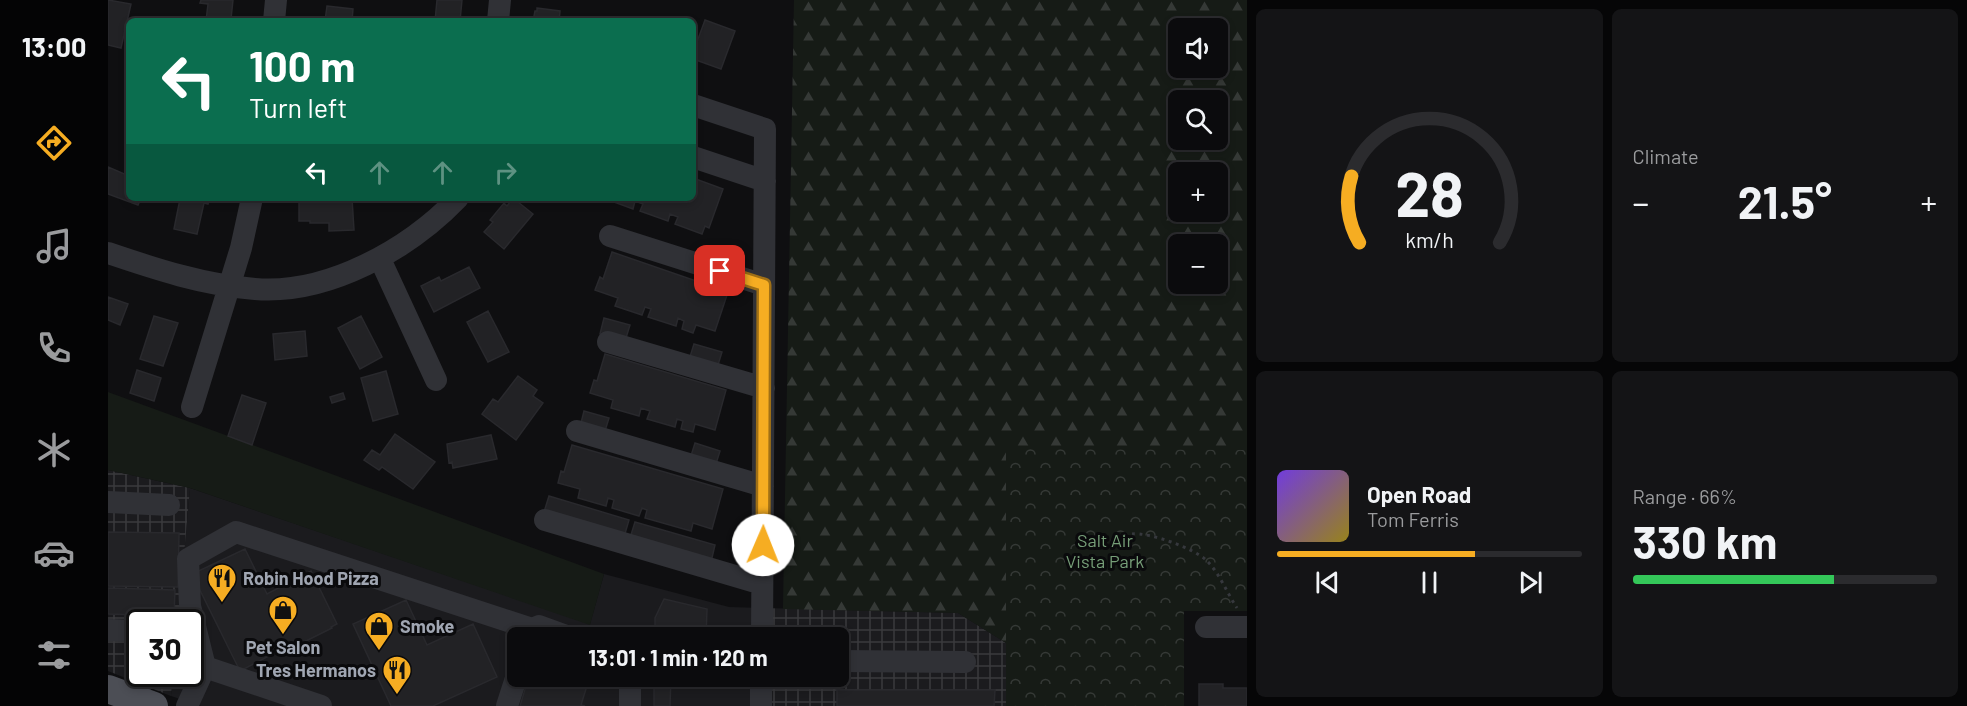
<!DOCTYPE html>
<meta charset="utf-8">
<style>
body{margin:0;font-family:Barlow,sans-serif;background:#141416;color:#f1f3f6;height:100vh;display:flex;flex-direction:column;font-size:22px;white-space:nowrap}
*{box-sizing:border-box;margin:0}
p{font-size:20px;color:#9a9b9d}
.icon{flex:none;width:33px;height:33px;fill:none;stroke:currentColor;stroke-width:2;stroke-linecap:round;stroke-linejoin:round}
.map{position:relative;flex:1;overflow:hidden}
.side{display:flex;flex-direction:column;gap:9px;padding:9px;background:#060607;width:720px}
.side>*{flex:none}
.guide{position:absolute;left:18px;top:18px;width:570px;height:183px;border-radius:9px;box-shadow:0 3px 9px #0003,0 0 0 2px #2b2b2e;background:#0b6e4f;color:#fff;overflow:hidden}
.fabs{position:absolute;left:1060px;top:18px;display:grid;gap:12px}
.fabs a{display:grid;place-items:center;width:60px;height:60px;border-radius:9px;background:#0b0b0d;box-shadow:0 3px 9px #0003,0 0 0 2px #2b2b2e;font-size:30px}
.speed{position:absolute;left:18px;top:609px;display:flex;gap:12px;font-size:30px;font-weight:700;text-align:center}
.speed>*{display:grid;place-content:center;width:78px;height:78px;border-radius:50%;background:#0b0b0d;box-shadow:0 3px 9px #0003,0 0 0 2px #2b2b2e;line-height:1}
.speed .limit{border:3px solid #111;border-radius:9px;background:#fff;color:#111}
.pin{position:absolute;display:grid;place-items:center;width:51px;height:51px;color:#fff;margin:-26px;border-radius:12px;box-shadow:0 3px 9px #0006}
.me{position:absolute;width:66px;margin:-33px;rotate:1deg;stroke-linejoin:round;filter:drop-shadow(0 0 4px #0008)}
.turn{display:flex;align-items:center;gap:21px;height:126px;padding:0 24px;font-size:27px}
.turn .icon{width:78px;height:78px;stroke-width:2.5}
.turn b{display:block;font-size:42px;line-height:51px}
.lanes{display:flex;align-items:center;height:57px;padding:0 24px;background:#0003;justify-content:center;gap:30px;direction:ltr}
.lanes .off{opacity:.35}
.big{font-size:45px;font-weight:700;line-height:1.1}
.side .card{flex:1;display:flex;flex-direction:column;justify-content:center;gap:9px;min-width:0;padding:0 21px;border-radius:9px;background:#141416}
.side .dial{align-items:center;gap:0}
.dial svg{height:156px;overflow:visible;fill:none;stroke:#2b2b2e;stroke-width:7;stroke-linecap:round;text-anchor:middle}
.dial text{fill:#f1f3f6;stroke:none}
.song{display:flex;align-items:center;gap:18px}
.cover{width:72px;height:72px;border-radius:9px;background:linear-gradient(135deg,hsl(260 70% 55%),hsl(50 70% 35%))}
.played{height:6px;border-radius:3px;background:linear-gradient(90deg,#f6ad22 65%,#2b2b2e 65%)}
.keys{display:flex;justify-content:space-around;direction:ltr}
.heat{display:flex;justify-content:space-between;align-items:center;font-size:33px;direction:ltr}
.charge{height:9px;border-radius:4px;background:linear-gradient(90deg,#34c759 66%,#2b2b2e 0)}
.side .tiles{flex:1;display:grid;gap:9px;grid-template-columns:repeat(2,1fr)}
.trip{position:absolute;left:399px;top:627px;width:342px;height:60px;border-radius:9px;background:#0b0b0d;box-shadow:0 3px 9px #0003,0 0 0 2px #2b2b2e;font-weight:700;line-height:60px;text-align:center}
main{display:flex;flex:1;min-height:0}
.tab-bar{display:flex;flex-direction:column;width:108px;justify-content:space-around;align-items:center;background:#040405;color:#9a9b9d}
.tab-bar .icon{width:42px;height:42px}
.tab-bar .current{color:#f6ad22}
.tab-bar b{font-size:27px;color:#f1f3f6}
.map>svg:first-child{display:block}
</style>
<main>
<nav class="tab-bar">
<b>13:00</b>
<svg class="icon current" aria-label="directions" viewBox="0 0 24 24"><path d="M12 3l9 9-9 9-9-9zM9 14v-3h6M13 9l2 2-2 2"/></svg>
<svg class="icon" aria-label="music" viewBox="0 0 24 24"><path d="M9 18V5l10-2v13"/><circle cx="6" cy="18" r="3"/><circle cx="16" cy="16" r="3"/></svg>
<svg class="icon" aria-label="phone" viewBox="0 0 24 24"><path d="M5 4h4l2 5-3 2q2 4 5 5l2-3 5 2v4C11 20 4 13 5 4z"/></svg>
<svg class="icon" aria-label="climate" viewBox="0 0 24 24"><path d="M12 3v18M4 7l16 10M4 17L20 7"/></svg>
<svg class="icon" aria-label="car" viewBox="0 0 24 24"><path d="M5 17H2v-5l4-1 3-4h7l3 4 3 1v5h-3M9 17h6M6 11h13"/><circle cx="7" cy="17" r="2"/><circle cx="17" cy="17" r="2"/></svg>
<svg class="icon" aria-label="filters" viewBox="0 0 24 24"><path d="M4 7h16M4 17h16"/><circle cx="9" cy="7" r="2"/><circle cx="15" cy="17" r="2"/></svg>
</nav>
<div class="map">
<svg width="1139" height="706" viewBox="0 0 1139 706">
<defs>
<pattern id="industrial-grid" width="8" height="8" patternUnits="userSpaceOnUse" patternTransform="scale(1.5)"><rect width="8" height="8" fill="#1b1b1e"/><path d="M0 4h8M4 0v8" fill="none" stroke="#39393c"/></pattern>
<pattern id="forest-firs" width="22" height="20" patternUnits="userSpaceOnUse" patternTransform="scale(1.5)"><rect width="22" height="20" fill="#161b16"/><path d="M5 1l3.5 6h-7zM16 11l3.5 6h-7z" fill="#353936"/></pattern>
<pattern id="park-crowns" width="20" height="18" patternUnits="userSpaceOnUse" patternTransform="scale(1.5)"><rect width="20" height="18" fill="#161b16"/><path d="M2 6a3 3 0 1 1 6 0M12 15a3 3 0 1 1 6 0" fill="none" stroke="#353936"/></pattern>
</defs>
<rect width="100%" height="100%" fill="#0f0f11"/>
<path fill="#1b1b1e" d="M82,488l400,136 14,-50 125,33 33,1 -1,29 -243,1v38l242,1 -1,29h-558l-30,-10 2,-22h17v-52h-12z"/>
<path fill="url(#industrial-grid)" d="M0,470l82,18 -12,134h-38v52h33l-2,22 -63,-25z
M654,608l196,5 48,30v63h-246v-29l78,-1v-38l-77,-1z"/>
<path fill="#161b16" d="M0,392l496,182 -14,51 -400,-137 -82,-18z"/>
<path fill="url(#forest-firs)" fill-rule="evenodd" d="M686,0h453v464l-112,36 49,206h-178v-63l-48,-30 -175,-4zM1071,28h39v40h-39zM1071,100h39v40h-39zM1071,172h39v40h-39zM1071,244h39v40h-39z"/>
<path fill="url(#park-crowns)" d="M898,449l241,1v161h-63v95h-178z"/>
<path fill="#222225" stroke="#29292d" stroke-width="1.5" d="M0,0l23,4 -10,44 -13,-3z
M93,0h32l-2,19h6v2h-31l2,-17 -8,-1z
M329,0h25l-2,21h-25z
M219,6l26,3 -1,12h-27z
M429,8l23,3 -1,10h-26l2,-10h2z
M597,20l30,11 -14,38 -28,-10v-6z
M0,167l21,9v22h12l-3,7 -30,-11z
M585,178l30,11 -14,39 -4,-2 -3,8 -27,-10 3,-7 -8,-3 -2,7 -28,-10 3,-7 -8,-3 -2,8 -27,-10 87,-1z
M69,198h33l-2,6 -4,-1 -7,31 -23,-5 6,-30z
M191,198h53l2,32 -25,1v-8h-19v-2h-11z
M405,198l20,16 -29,35 -20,-17 9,-10 -3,-2 14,-17 3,3z
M504,252l116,40 -13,39 -19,-6 -3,8 -11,-4 2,-8 -6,-3 -2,8 -28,-9 3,-8 -6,-2 -3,8 -27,-9 3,-8 -23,-8 5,-13 3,2z
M361,267l11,21 -46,24 -13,-26 18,-9 2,4z
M0,297l20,7 -8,21 -12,-5z
M380,311l21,41 -21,10 -21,-40z
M46,316l24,7 -15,43 -23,-7z
M253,316l21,41 -22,12 -22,-41z
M496,318l26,7 -5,16 -25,-7z
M197,331l2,25 -32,4 -2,-26z
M586,344l28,8 -5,16 -28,-8z
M497,354l121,36 -11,40 -20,-6 -2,8 -12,-3 2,-8 -6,-2 -2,8 -28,-8 3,-8 -9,-3 -2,8 -28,-8 2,-8 -23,-7 4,-13 3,1z
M29,370l24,8 -7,23 -24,-8z
M278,371l12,43 -25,7 -12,-43z
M410,376l19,14 -4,6 10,7 -27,37 -34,-26 11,-15 5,3z
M235,393l2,6 -13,4 -2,-6z
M134,395l24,8 -14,42 -24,-9z
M476,411l25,7 -5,16 -24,-7z
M287,434l40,28 -22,27 -31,-22 -3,3 -15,-10 8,-10 8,5z
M383,435l6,24 -44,9 -1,-6 -3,1 -2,-19z
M587,443l25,8 -5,16 -25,-8z
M464,445l151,44 -11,40 -19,-6 -2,8 -46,-13 2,-8 -5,-2 -3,8 -27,-8 2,-8 -6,-2 -2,8 -28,-8 2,-9 -22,-6 3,-12 3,1z
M441,496l80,24 -5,17 -80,-25z
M527,522l80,23 -4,17 -81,-24z
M0,532l71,1 -1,54 -70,-1z
M137,549l22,45 44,-23 26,53 -6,3 1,1 -38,19 -2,-3 -52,27 -48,-97z
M0,588l67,2 -1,26 -66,-2z
M556,599l43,10 -1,29h-51v-20z
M298,600l21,45 46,-21 24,53 -64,29h-42l-38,-82z
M421,676h61l-9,29 4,1h-65z
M546,676h51l-34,1 -1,29h-16z
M1091,684h24v4h24v18h-48z
M729,690h158l-1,16h-157z"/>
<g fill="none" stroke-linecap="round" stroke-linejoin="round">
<path stroke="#36383d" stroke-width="3" stroke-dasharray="3 4.5" stroke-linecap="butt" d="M990,549c11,-7 21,-13 34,-15 17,-2 61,14 74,26 13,12 21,33 31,48"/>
<path stroke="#303136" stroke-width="22" d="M166,21l2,-21
M390,21l2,-21
M585,105l72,24 -3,509
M585,157l72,24
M502,236l154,49
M0,253c47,16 96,32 147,36 73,6 154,-40 203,-91
M272,259l56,121
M500,342l156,46
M84,407l49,-159 11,-50
M469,431l186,55
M0,502l61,3
M437,520l217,64
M1098,627h41
M424,629l7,-3 33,12
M0,630l32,1
M730,661l127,1
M97,667l116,39
M522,676v30
M27,699l10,-25
M79,706l18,-39 -15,-61 -2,-47 48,-27 296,97 -3,9
M399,706l11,-34
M653,706v-30"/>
<path stroke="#4c4e55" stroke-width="28" d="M0,689l46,17"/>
</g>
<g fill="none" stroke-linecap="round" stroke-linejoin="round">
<g stroke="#a07016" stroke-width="15">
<path id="route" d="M612,271l44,14 -1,260"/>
</g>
<use href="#route" stroke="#f6ad22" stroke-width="10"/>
</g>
<defs>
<g id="restaurant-pin" transform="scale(1.5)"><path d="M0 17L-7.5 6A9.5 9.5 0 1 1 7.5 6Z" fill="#f6ad22" stroke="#0a0a0c"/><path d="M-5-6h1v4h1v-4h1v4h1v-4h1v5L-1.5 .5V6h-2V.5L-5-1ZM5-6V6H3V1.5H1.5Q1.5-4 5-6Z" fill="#111"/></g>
<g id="shop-pin" transform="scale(1.5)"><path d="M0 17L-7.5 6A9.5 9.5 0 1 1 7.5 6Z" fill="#f6ad22" stroke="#0a0a0c"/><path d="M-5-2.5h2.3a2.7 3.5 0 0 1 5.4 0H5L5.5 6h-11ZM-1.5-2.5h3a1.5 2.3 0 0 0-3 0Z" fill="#111"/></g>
</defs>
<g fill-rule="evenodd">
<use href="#restaurant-pin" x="114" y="578"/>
<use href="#shop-pin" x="175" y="610"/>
<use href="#shop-pin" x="271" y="626"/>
<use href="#restaurant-pin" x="289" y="670"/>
</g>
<g text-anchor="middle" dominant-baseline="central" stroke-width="6" stroke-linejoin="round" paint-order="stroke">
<g font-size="18" fill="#769e78" stroke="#0a0a0c">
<text x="997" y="540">Salt Air<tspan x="997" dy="21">Vista Park</tspan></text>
</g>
<g font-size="18" font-weight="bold" fill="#a0a6b2" stroke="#0a0a0c" text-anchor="start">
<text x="135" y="578">Robin Hood Pizza</text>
<text x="292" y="626">Smoke</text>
<text x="175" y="647" text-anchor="middle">Pet Salon</text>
<text x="268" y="670" text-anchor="end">Tres Hermanos</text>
</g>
</g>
</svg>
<div class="fabs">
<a><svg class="icon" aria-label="sound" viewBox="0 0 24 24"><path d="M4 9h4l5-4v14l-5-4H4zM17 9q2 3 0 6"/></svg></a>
<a><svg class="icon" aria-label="search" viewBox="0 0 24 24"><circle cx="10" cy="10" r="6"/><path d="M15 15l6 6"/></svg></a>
<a>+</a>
<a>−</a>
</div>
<div class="speed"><div class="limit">30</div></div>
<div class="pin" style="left:612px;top:271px;background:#d93025"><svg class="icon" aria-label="arrive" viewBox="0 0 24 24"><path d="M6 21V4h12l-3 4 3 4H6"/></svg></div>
<svg class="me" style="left:655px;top:545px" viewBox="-20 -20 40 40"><circle r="19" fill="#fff"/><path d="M0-13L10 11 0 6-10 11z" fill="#f6ad22"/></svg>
<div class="trip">13:01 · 1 min · 120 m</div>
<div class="guide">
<div class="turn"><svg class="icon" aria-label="left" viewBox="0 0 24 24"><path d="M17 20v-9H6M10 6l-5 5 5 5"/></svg><div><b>100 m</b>Turn left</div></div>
<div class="lanes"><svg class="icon" aria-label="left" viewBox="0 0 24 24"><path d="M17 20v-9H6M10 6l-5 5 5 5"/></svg><svg class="icon off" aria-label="ahead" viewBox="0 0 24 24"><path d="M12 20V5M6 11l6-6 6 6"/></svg><svg class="icon off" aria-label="ahead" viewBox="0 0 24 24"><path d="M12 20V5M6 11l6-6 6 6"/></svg><svg class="icon off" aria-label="right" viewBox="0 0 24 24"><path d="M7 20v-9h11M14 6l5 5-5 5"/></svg></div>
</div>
</div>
<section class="side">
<div class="tiles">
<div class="card dial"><svg viewBox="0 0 100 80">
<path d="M14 69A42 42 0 1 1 86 69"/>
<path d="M14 69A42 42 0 0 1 10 35" stroke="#f6ad22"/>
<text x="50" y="56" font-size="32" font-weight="700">28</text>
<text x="50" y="72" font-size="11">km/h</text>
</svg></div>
<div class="card"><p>Climate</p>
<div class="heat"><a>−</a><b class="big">21.5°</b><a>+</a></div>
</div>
<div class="card">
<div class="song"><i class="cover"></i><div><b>Open Road</b><p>Tom Ferris</p></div></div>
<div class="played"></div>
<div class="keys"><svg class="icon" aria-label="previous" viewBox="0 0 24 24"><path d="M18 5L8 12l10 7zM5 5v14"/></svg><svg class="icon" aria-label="pause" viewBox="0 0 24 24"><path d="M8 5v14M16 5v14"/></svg><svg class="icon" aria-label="next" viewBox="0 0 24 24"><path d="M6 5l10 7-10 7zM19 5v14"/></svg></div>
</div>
<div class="card"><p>Range · 66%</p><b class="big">330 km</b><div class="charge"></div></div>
</div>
</section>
</main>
